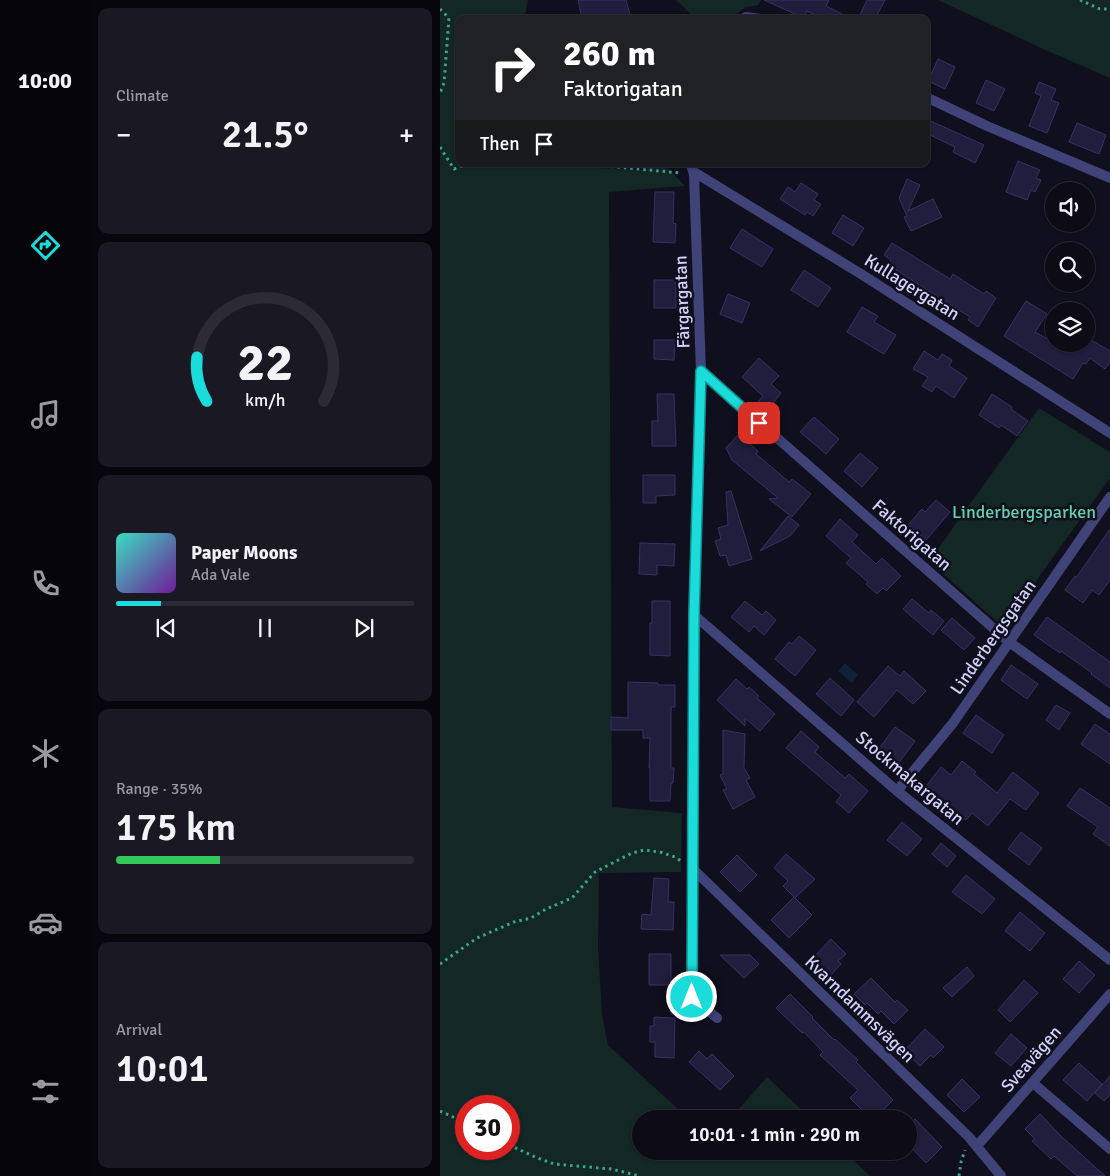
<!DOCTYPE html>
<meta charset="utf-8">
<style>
body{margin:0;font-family:Signika,sans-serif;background:#1a1923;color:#f1f3f6;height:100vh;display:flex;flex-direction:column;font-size:19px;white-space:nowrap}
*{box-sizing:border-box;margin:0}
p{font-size:16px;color:#9a9ba1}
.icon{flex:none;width:28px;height:28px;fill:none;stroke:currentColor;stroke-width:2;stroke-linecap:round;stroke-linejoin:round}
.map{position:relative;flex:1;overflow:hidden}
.details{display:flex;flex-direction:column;gap:8px;padding:8px;background:#07060c;width:350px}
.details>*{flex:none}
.guide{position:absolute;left:15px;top:15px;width:475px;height:152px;border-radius:10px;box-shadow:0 1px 4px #0004,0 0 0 1px #2c2b35;background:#202124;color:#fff;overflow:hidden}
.fabs{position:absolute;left:605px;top:182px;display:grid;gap:10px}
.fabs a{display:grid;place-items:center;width:50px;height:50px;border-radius:50%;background:#0c0b16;box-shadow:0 1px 4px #0004,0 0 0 1px #2c2b35;font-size:25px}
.speed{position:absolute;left:15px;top:1095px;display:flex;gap:10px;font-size:25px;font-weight:700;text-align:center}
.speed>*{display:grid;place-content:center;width:65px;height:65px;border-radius:50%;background:#0c0b16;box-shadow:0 1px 4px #0004,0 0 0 1px #2c2b35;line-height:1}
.speed .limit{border:8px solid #d22;background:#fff;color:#111}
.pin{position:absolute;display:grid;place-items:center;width:42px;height:42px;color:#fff;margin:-21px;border-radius:10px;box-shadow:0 2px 8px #0006}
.me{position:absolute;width:55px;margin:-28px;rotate:0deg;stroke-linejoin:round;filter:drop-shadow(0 0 4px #0008)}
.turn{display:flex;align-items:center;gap:18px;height:105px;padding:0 25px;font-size:22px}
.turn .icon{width:65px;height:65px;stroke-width:2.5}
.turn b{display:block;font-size:35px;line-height:42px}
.then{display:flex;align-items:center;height:48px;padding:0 25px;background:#0003;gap:10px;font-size:19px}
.big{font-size:38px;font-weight:600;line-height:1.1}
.details .card{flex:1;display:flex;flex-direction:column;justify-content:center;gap:8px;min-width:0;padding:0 18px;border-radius:10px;background:#1a1923}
.details .dial{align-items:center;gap:0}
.dial svg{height:130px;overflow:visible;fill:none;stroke:#2c2b35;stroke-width:7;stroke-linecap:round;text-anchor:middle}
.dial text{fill:#f1f3f6;stroke:none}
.song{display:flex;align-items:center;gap:15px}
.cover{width:60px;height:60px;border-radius:8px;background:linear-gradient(135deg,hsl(170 70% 55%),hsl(280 70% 35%))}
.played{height:5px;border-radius:2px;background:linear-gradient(90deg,#1adcda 15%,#2c2b35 15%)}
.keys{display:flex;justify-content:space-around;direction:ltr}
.heat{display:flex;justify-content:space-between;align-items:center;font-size:28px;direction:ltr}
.charge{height:8px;border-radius:4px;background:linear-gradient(90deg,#34c759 35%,#2c2b35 0)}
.trip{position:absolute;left:192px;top:1110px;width:285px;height:50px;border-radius:25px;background:#0c0b16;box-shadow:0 1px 4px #0004,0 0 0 1px #2c2b35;font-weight:600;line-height:50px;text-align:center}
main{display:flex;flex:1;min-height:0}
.menu{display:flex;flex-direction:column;width:90px;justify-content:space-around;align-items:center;background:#050409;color:#9a9ba1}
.menu .icon{width:35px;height:35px}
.menu .selected{color:#1adcda}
.menu b{font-size:22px;color:#f1f3f6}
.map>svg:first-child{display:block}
</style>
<main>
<nav class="menu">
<b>10:00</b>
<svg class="icon selected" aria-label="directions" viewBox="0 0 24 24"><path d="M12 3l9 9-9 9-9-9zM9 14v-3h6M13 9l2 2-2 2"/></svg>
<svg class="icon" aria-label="music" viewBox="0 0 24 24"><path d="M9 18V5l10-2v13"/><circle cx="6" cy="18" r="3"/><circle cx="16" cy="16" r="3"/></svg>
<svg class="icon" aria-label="phone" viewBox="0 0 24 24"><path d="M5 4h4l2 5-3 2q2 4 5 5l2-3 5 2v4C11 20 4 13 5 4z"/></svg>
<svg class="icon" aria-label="climate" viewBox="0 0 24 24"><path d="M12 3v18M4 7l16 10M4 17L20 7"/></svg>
<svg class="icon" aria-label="car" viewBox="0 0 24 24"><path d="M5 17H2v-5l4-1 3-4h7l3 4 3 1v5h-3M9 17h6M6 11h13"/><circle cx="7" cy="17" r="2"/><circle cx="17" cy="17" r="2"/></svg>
<svg class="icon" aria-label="filters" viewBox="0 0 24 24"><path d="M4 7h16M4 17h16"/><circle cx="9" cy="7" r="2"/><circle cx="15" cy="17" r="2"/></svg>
</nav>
<section class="details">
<div class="card"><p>Climate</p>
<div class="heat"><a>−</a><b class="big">21.5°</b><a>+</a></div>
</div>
<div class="card dial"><svg viewBox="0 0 100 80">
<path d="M14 69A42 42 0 1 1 86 69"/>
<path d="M14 69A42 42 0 0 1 8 42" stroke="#1adcda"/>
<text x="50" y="56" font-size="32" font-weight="700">22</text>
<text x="50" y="72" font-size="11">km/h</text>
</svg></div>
<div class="card">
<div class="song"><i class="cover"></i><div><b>Paper Moons</b><p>Ada Vale</p></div></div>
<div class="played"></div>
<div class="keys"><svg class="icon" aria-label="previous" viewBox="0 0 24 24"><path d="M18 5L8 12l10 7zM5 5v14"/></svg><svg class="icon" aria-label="pause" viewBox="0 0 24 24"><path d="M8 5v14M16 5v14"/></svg><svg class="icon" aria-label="next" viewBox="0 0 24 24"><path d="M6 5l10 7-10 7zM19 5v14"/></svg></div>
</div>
<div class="card"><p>Range · 35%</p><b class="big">175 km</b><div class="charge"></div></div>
<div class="card"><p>Arrival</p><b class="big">10:01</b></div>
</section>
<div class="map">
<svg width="670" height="1176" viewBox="0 0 670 1176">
<rect width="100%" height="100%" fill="#100f1e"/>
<path fill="#132724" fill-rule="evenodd" d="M0,0h88l-4,19h-65v145h59l125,6 15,-6 9,3 18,19 -76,6 3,615 70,6 -1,59 -82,1 -1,74 4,68 6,30 81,74h-48v32h203l26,25h-430zM26,1106h43v43h-43z
M236,0h85l-3,5 -12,2 -17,12h-33z
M498,0h172v78l-69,-30z
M599,408l71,44v26l-107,149 -74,-66z
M327,1077l44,42h-81z"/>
<path fill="#0f2237" d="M405,663l13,12 -6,8 -14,-12z"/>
<path fill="#201d3d" stroke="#363266" d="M138,0h48l4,15 -20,4h-28z
M324,0h65l-3,6 26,13h-28l-17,-8 -3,7z
M427,0h18l-10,19h-17z
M498,59l17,8 -10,22 -17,-8z
M546,80l19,9 -11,22 -18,-8z
M599,82l17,7 -5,11 8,3 -12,30 -18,-7 12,-30 -6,-3z
M486,119l58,26 -9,18 -22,-11 2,-5 -29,-14z
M637,123l29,12 -7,19 -30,-12z
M578,161l22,9 -4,8 5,2 -6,12 -4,-2 -4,10 -21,-8z
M467,179l13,6 -12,26 25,-12 9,18 -31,14 -7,-14 3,-1 -8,-18z
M361,183l17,11 -4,6 7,4 -8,12 -6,-4 -2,3 -25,-16 8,-12 7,5z
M215,192h19l-1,31 3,1 -1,19 -22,-1z
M403,215l21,13 -11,18 -21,-13z
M302,229l31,20 -11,18 -32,-19z
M452,243l58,36 3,-5 31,20 2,-3 10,7 -18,29 -10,-7 2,-3 -82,-52 3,-5 -7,-5z
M364,270l27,18 -13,19 -27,-17z
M214,280h22v28h-22z
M288,294l22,9 -8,20 -22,-9z
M586,301l21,13 -12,18 32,18 4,-6h15v-7l24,14v11l-5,7 -15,-11 -4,6 -3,-1 -10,16 -69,-43z
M422,307l16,9 -4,6 22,13 -12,19 -37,-22z
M214,340h21l-1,20 -20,-1z
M484,351l14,9 4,-6 10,6 -3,6 18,12 -13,20 -18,-12 -4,6 -10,-6 6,-9 -15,-8z
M319,358l20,18 -8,8 10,9 -14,18 -10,-8 6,-7 -21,-19z
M217,394h17l2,52h-24v-25h6z
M552,394l20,13 -1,2 17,12 -11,15 -16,-11 -2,3 -20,-13z
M374,417l25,22 -13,15 -26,-22z
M299,434l19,17 -2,3 33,28 3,-3 19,15 -19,23 -23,-18 9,-1 -46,-38 -6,-12z
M420,453l18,15 -16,19 -18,-16z
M203,475h32v20l-19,1v7h-13z
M291,491l21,68 -23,7 -3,-11 -6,1 -5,-15 6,-2 -3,-11 10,-3 -2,-33z
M496,500l14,12 -24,28 -18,-15 14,-16 3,3z
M348,516l11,9 -9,11 -30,15z
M400,519l18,16 -6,7 24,22 6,-6 19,18 -15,15 -3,-3 -6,6 -11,-10 2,-2 -22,-19 5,-5 -25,-22z
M670,529v51l-11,15 -7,-5 -9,13 -18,-13 10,-14 1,2z
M200,543l35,1 -1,22 -17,-1v10l-18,-1z
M472,599l17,14 2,-3 13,11 -11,14 -30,-26z
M212,601h18v55l-20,-1v-32h2z
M305,601l17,14 4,-4 10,9 -12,15 -10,-9 -5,6 -18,-15z
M607,617l63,45v26l-19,-14 1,-1 -11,-8 -20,-14 -1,2 -26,-18z
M512,618l23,20 -11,12 -23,-20z
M359,636l17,14 -21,26 -20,-17 14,-17 3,2z
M571,665l27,19 -11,15 -26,-19z
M448,666l12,10 4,-5 22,20 -13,13 -16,-14 -23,27 -17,-15z
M390,678l24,22 -13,16 -25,-22z
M296,679l11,10 2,-2 10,9 -2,2 18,16 -15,17 -15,-13v8l-28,-26z
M188,682l30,1v2h17v22h-4v61h3l-1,15h-2l-1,18h-20v-33h-1l1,-30h-7v-8h-32v-13l17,1z
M616,705l14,8 -11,17 -13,-10z
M536,715l28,20 -12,18 -29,-20z
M655,724l15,10v30l-29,-20z
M455,727l20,14 -17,23 -20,-14z
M283,730l22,4 -1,34 6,10 -4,2 9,17 -22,12 -10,-19 4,-1 -7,-14 3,-1z
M361,731l18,16 -4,5 30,26 4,-4 19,17 -19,22 -13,-11 5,-7 -55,-47z
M522,761l14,11 -2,2 23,19 16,-21 26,21 -13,17 -16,-11 -22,27 -16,-13 -6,7 -33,-26 2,-2 -8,-7 14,-18 10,8z
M640,788l30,20v38l-17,-12 5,-7 -31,-21z
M462,822l20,17 -15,17 -20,-16z
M581,832l21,16 -13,17 -21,-16z
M501,843l15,13 -9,11 -15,-13z
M346,854l29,25 -20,19 17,17 -23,23 -18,-18 23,-23 -11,-11 5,-5 -14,-13z
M297,855l20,20 -17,17 -20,-20z
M526,875l29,24 -13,15 -30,-22z
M214,878l15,1 -1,23h6l-1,28 -32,-1 1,-15 9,1z
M580,912l25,21 -15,18 -25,-20z
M391,939l15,15 -8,7 3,3 -12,13 -18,-17z
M209,954h22v31h-22z
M280,955h30l9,9 -15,14z
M639,961l16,14 -16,18 -16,-14z
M527,967l7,9 -22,21 -9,-9z
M431,978l24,24 2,-2 11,10 -14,14 -13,-13 -3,3 -11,-11 -2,2 -11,-11z
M584,980l14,13 -28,29 -12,-12z
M350,994l23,23 -1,1 22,22 1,-1 23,21 -2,2 37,38 -19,19h-3l-21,-21 8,-8 -38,-35 3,-3 -19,-20 -2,1 -26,-25z
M243,999l1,14 -13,1 -1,-14z
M214,1017l21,1 -1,40 -19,-1v-15h-5v-16h4z
M485,1029l19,18 -11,11 -2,-3 -11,11 -16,-15z
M571,1034l16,14 -16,18 -16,-13z
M259,1051l8,8 5,-5 22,22 -14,14 -31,-28z
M639,1063l23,21 -15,17 -24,-21z
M670,1076v19l-6,6 -9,-8z
M522,1079l18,18 -16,15 -17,-17z
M600,1114l21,22 44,40h-28l-23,-20 -3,3 -19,-18 3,-2 -10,-10z
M475,1119l27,28 -16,16 -17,-18v-19z"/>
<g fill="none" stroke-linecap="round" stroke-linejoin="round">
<path stroke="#3ca392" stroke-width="3" stroke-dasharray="2.5 4" stroke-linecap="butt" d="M640,0l20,9h10
M0,9l9,9 -5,65 -4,10
M0,147l14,22 13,-5
M145,164l96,9
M0,964l37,-26 37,-16 17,-4 15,-9 26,-11 23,-26 37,-19 12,-3 16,2 15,5 6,4
M0,1111l26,12
M69,1145l26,12 19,7 57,5 29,7
M519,1176l2,-14 4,-12"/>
<path stroke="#3f4378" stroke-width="10" d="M303,19l3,-2 15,2
M486,97l61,29 123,52
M251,164l3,11 7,196 -7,244 -2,382 25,21
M254,172l167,102 249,159
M261,371l308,271 101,72
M254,615l203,176 213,169
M457,791l56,-68 157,-226
M253,869l276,268 32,39
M593,1083l77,66
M537,1146l133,-152"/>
</g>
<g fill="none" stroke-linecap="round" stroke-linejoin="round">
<g stroke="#118f8e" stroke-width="12">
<path id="route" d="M252,997l2,-382 7,-244 58,52"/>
</g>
<use href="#route" stroke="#1adcda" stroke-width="9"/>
</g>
<g text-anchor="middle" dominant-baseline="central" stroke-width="5" stroke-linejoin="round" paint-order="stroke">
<g font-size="18" fill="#d2d1fa" stroke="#100f1e">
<text transform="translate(472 287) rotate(32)">Kullagergatan</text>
<text transform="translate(242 302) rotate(-92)">Färgargatan</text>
<text transform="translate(472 535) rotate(41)">Faktorigatan</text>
<text transform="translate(553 637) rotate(-55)">Linderbergsgatan</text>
<text transform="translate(470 778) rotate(40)">Stockmakargatan</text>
<text transform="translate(420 1009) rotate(44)">Kvarndammsvägen</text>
<text transform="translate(591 1059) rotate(-49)">Sveavägen</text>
</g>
<g font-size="18" fill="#67d0aa" stroke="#100f1e">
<text x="584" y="512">Linderbergsparken</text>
</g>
</g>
</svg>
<div class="fabs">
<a><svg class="icon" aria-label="sound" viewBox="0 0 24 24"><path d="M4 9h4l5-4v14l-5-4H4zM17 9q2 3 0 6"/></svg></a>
<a><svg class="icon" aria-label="search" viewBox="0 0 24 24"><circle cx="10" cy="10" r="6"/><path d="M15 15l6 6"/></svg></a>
<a><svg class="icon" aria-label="layers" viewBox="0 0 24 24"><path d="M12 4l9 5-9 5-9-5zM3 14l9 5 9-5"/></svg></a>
</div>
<div class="speed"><div class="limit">30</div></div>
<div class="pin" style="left:319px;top:423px;background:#d93025"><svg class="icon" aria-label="arrive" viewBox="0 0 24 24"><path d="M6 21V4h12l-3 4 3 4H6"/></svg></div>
<svg class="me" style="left:252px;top:997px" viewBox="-20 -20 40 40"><circle r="17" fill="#1adcda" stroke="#fff" stroke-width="3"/><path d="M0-11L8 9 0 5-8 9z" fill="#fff"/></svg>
<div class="trip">10:01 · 1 min · 290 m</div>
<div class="guide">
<div class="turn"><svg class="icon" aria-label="right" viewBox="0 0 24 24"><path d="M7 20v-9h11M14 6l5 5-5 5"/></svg><div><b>260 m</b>Faktorigatan</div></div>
<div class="then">Then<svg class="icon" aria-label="arrive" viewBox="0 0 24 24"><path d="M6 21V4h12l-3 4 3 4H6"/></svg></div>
</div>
</div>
</main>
